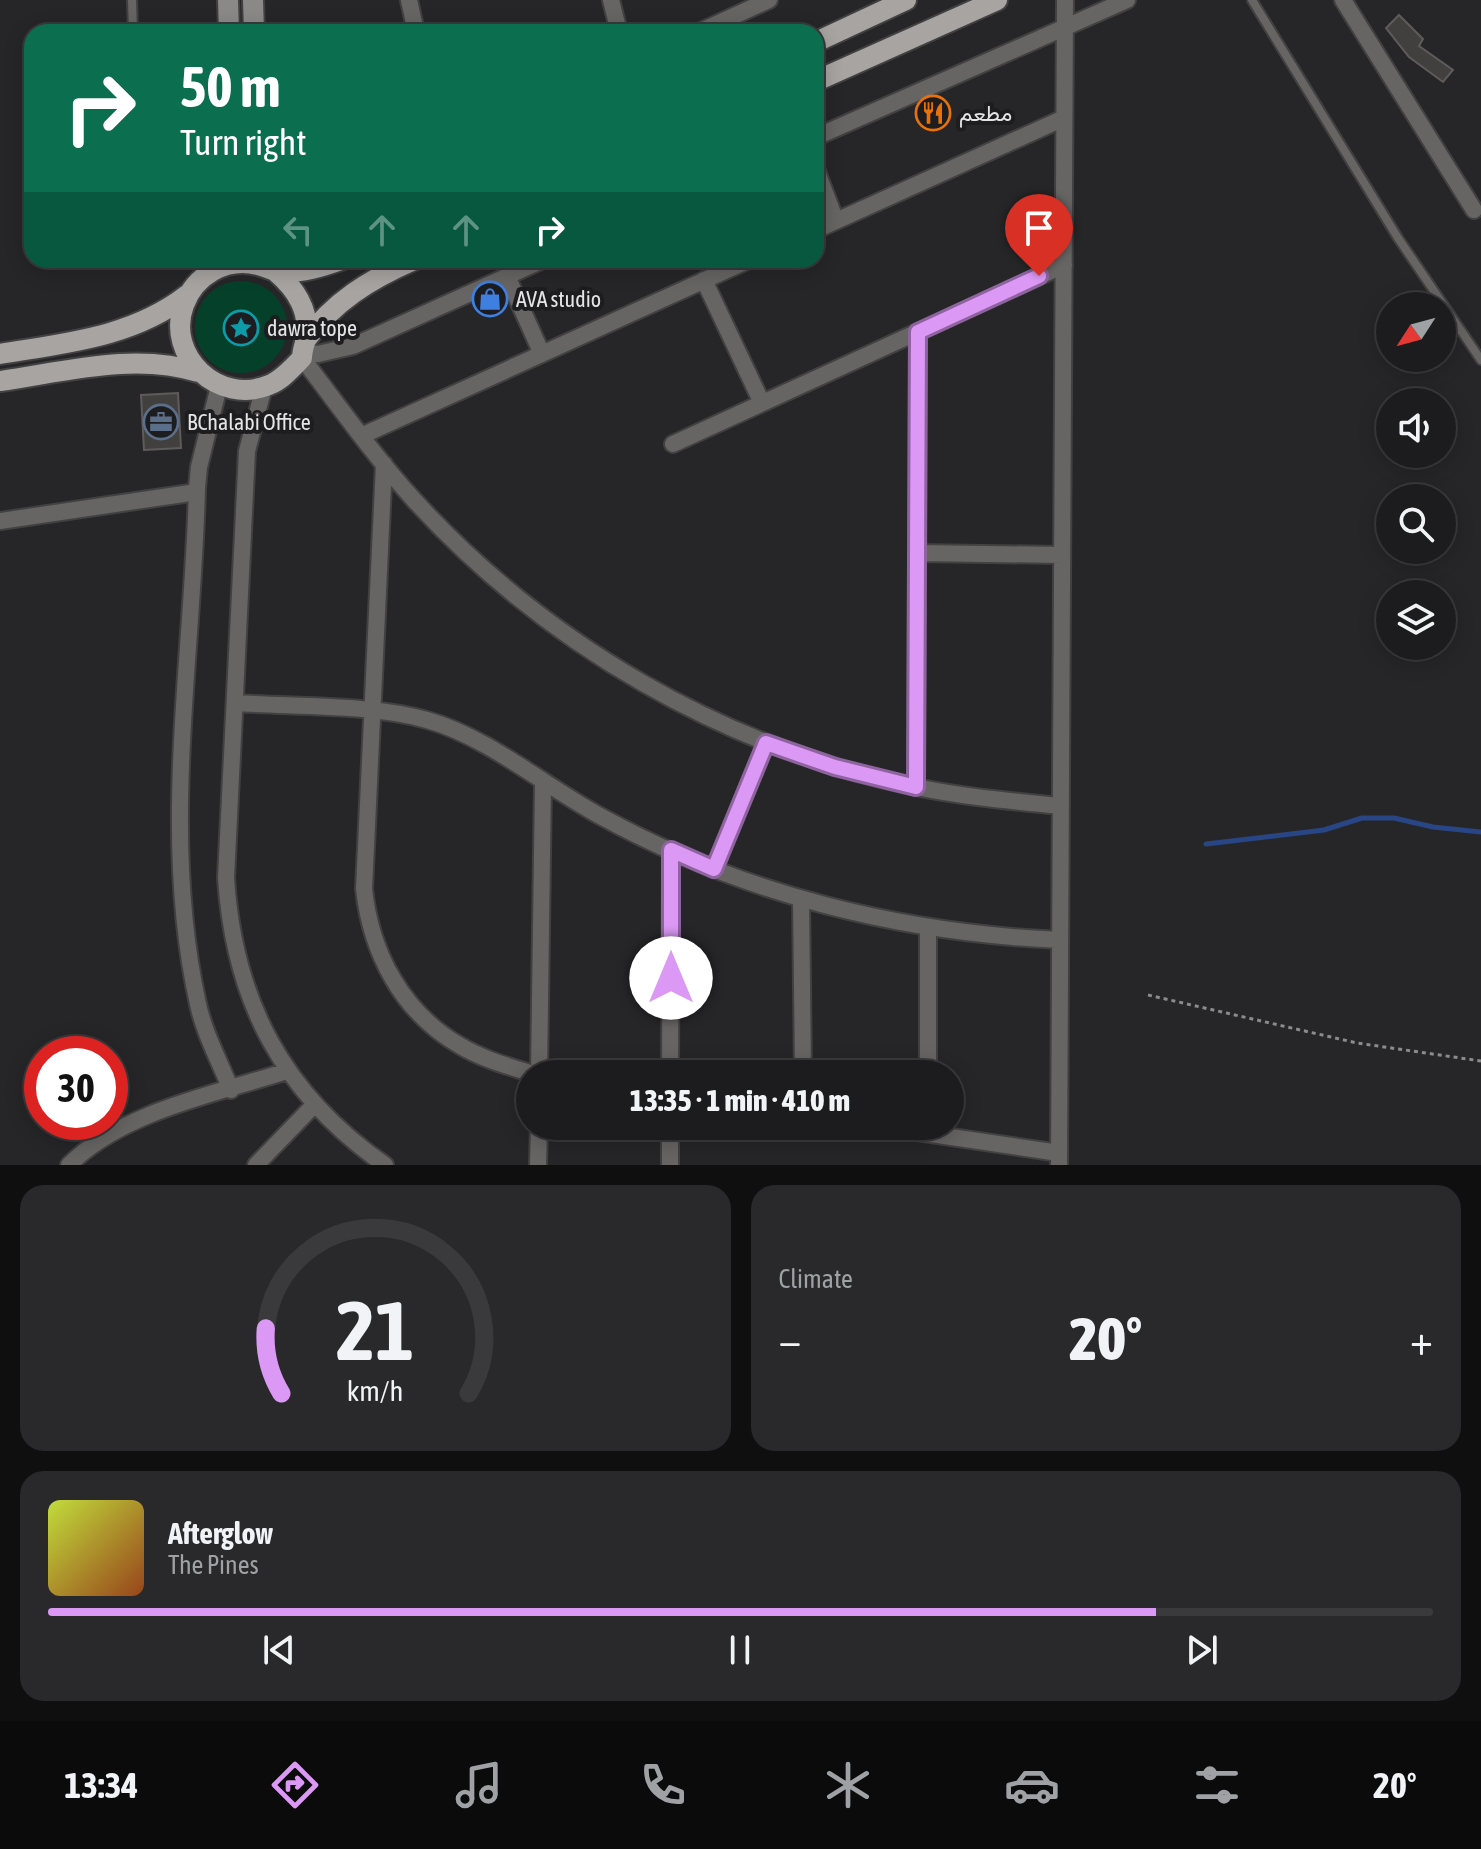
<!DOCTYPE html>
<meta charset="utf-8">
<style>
body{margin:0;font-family:"Asap Condensed",Vazirmatn,sans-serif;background:#29292b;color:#f1f3f6;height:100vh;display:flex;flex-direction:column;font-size:30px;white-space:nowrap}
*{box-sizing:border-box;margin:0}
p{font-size:26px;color:#a0a1a4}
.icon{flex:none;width:44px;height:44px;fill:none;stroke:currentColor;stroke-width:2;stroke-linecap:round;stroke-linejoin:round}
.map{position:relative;height:1165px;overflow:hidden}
.sheet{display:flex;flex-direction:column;gap:20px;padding:20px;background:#0f0f10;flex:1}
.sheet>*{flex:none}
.banner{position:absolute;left:24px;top:24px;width:800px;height:244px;border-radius:24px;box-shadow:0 4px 20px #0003,0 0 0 2px #3a3a3c;background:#0b6e4f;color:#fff;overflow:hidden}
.needle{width:52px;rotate:234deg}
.buttons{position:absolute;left:1376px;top:292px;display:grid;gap:16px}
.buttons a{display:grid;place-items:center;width:80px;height:80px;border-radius:50%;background:#1c1c1e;box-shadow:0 4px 20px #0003,0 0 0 2px #3a3a3c;font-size:40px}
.speed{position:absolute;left:24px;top:1036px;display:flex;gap:16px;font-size:40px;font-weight:700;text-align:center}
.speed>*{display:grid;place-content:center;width:104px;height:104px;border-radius:50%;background:#1c1c1e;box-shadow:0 4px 20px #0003,0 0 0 2px #3a3a3c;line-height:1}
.speed .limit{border:12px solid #d22;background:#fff;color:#111}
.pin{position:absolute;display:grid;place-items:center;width:68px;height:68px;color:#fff;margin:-82px -34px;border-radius:50% 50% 50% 0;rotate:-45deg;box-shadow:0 0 8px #0007}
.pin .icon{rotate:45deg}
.me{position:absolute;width:88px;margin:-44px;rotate:0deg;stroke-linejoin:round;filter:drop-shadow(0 0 6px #0008)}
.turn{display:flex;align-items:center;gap:28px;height:168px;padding:0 24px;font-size:36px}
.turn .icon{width:104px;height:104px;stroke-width:2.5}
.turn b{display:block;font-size:56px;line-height:68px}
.lanes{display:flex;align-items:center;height:76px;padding:0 24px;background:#0003;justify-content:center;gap:40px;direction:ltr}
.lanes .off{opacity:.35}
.big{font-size:60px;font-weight:800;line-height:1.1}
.sheet .card{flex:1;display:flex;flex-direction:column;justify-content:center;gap:12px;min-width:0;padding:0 28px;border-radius:24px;background:#29292b}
.sheet .dial{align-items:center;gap:0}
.dial svg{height:208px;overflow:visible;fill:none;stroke:#3a3a3c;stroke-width:7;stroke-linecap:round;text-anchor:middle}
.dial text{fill:#f1f3f6;stroke:none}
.song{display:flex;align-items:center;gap:24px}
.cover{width:96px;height:96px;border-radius:12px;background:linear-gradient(135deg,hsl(70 70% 55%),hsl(20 70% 35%))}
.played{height:8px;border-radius:4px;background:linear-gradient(90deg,#db99f5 80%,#3a3a3c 80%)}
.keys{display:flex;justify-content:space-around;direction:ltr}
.heat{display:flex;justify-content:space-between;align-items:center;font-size:44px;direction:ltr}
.sheet .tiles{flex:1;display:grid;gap:20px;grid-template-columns:1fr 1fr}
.card:last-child{grid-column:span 2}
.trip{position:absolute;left:516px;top:1060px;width:448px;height:80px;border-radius:40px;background:#1c1c1e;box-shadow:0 4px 20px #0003,0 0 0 2px #3a3a3c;font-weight:800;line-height:80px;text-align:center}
.menu{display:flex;height:128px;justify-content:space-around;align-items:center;background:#0b0b0c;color:#a0a1a4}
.menu .icon{width:56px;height:56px}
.menu .current{color:#db99f5}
.menu b{font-size:36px;color:#f1f3f6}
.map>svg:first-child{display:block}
</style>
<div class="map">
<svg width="1481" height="1165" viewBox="0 0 1481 1165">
<rect width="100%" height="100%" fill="#262628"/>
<path fill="#05412a" d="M195 327a46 46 0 1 1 92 0a46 46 0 1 1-92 0Z"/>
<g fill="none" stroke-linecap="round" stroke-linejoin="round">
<path stroke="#284585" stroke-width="5" d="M1206,844l118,-14 38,-12h32l39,9 48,5"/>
</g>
<path fill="#42403e" stroke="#5e5c5a" stroke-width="2" d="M1399,15l24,24 -4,7 34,24 -10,12 -34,-25 -23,-29z
M178,393l3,55 -37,2 -3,-55z"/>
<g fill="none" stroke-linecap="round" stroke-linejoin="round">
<g stroke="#414142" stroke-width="12">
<path id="service" d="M132,0l1,32
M1252,0l146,238 83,122"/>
</g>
<g stroke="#414142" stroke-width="20">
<path id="minor" d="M409,0l7,32
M611,0l8,32
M1343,0l131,210
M699,32l70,-32
M816,137l311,-137
M816,169l20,52
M816,230l248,-112
M507,276l35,78
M704,280l58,123
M302,352l16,2 35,-8 190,-86
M302,358c37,48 72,98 113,143 132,144 310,247 501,286 48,10 96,14 144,19
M219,386l-20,81 -2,21c-4,171 -37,347 1,516 6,29 22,58 33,86
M264,387l-17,64 -21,427c8,123 57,216 159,287
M361,436l388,-176
M673,444l391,-179
M384,464l-20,425c7,64 38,123 95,156 23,14 49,21 74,29
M0,521l197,-29
M919,553l143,2
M235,703c59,4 136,1 192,17 61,17 119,67 175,97 141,77 298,116 458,123
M916,787l2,-455
M714,869l52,-126
M801,899l2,175
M539,1074l4,-292
M670,1074l1,-224
M928,1074v-147
M877,1126l182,27
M69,1165c54,-54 147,-71 218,-94
M256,1165l58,-60
M538,1165l1,-39
M670,1165v-39
M1059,1165l6,-1165"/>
</g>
<g stroke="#414142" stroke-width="24">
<path id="secondary" d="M228,0l1,32
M253,0l1,32"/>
</g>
<g stroke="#414142" stroke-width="24">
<path id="primary" d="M816,42l90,-42
M816,81l181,-81
M276,272c21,18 34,39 30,67 -2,7 -4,12 -4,19 -10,10 -20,22 -33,27 -50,21 -104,-29 -85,-80 11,-30 42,-48 74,-40 8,2 15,6 23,7 21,1 40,-5 60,-12
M305,341c28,-39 65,-62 109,-81
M0,354c66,-11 133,-17 187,-59
M0,381c64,-9 134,-29 198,-9"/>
</g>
<path stroke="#8b8b8c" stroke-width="3" stroke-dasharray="4 4" stroke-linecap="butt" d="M1148,995l209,48 124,18"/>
<use href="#service" stroke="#666564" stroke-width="8"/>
<use href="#minor" stroke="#666564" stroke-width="16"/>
<use href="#secondary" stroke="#8b8987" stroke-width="20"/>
<use href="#primary" stroke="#a7a4a2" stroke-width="20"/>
</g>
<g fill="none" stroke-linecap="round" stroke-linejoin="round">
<g stroke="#8e639f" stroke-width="20">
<path id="route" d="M671,978v-128l43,19 52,-126 69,24 81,20 2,-455 121,-56"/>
</g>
<use href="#route" stroke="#db99f5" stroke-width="14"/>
</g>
<defs>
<g id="restaurant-ring" transform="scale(1.8)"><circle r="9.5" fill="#1d1c1f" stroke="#e8710a" stroke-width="1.5"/><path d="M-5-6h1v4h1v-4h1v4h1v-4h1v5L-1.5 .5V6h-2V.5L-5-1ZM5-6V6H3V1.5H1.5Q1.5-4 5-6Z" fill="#e8710a"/></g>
<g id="shop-ring" transform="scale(1.8)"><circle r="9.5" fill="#1d1c1f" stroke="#3f7fe0" stroke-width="1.5"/><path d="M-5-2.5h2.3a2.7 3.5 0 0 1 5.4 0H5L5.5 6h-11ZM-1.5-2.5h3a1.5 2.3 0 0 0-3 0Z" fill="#3f7fe0"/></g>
<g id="sight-ring" transform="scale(1.8)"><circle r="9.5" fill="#1d1c1f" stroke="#0f9aa8" stroke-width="1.5"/><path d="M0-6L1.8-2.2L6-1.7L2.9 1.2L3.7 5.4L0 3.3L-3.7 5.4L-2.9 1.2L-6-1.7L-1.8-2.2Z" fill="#0f9aa8"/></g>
<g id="office-ring" transform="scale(1.8)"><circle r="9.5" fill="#1d1c1f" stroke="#5c6f8a" stroke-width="1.5"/><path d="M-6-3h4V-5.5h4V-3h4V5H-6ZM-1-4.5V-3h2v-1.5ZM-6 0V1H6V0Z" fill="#5c6f8a"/></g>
</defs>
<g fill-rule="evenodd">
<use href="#restaurant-ring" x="933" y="113"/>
<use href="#shop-ring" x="490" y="299"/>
<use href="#sight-ring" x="241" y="328"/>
<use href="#office-ring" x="161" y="422"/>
</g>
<g text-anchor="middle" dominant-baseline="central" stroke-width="8" stroke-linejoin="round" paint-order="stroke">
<g font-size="22" fill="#e4e4e5" stroke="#1d1c1f" text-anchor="start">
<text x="959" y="113">مطعم</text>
<text x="516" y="299">AVA studio</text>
<text x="267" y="328">dawra tope</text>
<text x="187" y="422">BChalabi Office</text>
</g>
</g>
</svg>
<div class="buttons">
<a><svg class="needle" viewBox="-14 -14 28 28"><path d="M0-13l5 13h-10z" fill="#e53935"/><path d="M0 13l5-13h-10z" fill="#a0a1a4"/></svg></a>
<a><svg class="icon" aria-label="sound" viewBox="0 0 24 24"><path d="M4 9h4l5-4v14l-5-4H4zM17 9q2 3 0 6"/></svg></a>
<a><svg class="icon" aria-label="search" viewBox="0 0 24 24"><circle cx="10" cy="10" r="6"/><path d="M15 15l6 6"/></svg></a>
<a><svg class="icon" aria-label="layers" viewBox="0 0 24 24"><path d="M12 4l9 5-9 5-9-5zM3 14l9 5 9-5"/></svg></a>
</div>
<div class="speed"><div class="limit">30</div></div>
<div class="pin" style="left:1039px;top:276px;background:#d93025"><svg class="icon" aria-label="arrive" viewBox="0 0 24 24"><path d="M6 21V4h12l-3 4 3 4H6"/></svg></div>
<svg class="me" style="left:671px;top:978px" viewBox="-20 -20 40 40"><circle r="19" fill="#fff"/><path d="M0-13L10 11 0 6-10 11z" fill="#db99f5"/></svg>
<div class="trip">13:35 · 1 min · 410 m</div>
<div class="banner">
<div class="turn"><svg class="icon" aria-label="right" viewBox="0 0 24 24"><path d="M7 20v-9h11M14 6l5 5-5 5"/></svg><div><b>50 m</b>Turn right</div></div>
<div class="lanes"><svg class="icon off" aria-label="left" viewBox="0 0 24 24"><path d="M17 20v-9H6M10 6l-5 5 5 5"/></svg><svg class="icon off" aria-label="ahead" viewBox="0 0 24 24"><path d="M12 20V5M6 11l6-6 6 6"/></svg><svg class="icon off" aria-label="ahead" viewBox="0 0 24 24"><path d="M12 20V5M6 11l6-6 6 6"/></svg><svg class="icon" aria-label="right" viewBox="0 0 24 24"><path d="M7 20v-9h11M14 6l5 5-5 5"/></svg></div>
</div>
</div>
<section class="sheet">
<div class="tiles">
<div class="card dial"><svg viewBox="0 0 100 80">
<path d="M14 69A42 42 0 1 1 86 69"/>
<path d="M14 69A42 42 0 0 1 8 44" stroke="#db99f5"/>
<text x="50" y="56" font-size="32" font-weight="700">21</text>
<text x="50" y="72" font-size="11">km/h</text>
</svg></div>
<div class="card"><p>Climate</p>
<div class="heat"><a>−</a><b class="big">20°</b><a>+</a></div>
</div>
<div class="card">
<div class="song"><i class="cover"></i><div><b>Afterglow</b><p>The Pines</p></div></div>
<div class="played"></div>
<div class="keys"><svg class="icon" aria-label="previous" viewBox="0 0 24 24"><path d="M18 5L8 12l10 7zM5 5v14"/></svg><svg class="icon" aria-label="pause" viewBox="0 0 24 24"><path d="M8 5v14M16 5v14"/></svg><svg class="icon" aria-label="next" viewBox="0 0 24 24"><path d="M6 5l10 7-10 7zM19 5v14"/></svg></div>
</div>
</div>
</section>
<nav class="menu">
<b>13:34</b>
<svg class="icon current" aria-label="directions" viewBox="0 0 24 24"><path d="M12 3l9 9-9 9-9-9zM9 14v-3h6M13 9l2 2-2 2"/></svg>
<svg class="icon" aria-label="music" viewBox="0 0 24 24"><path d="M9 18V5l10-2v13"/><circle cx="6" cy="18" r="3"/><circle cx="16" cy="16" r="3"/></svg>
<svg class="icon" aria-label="phone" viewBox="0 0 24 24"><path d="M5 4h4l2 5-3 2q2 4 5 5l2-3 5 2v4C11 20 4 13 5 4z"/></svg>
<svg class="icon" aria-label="climate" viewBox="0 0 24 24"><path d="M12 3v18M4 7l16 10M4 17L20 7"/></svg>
<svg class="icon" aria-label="car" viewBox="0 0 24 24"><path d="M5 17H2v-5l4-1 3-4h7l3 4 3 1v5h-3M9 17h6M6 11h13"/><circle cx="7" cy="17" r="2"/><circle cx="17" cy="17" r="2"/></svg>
<svg class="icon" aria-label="filters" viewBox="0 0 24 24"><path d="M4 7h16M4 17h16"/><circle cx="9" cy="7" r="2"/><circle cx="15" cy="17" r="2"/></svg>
<b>20°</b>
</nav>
